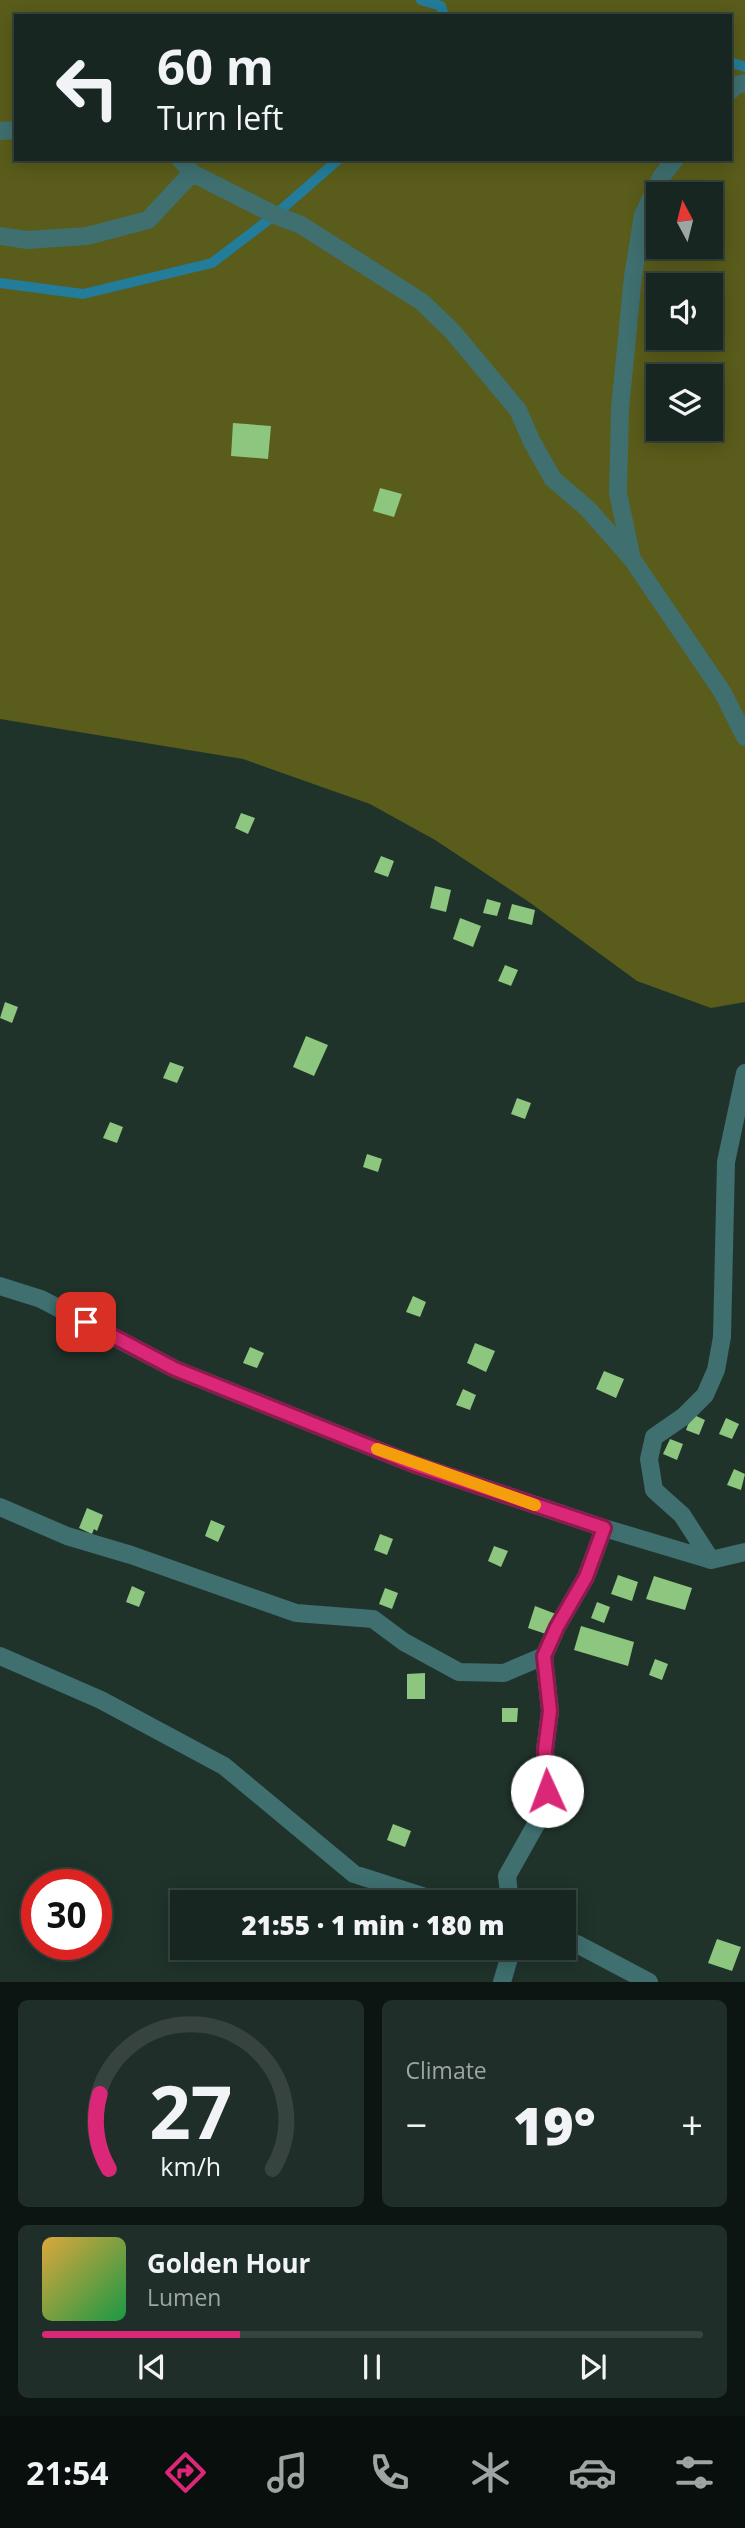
<!DOCTYPE html>
<meta charset="utf-8">
<style>
body{margin:0;font-family:"Open Sans",sans-serif;background:#202e29;color:#f1f3f6;height:100vh;display:flex;flex-direction:column;font-size:26px;white-space:nowrap}
*{box-sizing:border-box;margin:0}
p{font-size:23px;color:#9ea5a5}
.icon{flex:none;width:38px;height:38px;fill:none;stroke:currentColor;stroke-width:2;stroke-linecap:round;stroke-linejoin:round}
.map{position:relative;height:1982px;overflow:hidden}
.sheet{display:flex;flex-direction:column;gap:18px;padding:18px;background:#0d1512;flex:1}
.sheet>*{flex:none}
.hud{position:absolute;left:14px;top:14px;width:718px;height:147px;border-radius:0px;box-shadow:0 4px 18px #0003,0 0 0 2px #36433e;background:#172620;color:#f1f3f6;overflow:hidden}
.needle{width:46px;rotate:353deg}
.fabs{position:absolute;left:646px;top:182px;display:grid;gap:14px}
.fabs a{display:grid;place-items:center;width:77px;height:77px;border-radius:0px;background:#172620;box-shadow:0 4px 18px #0003,0 0 0 2px #36433e;font-size:35px}
.speed{position:absolute;left:21px;top:1869px;display:flex;gap:14px;font-size:35px;font-weight:700;text-align:center}
.speed>*{display:grid;place-content:center;width:91px;height:91px;border-radius:50%;background:#172620;box-shadow:0 4px 18px #0003,0 0 0 2px #36433e;line-height:1}
.speed .limit{border:10px solid #d22;background:#fff;color:#111}
.pin{position:absolute;display:grid;place-items:center;width:60px;height:60px;color:#fff;margin:-30px;border-radius:14px;box-shadow:0 4px 10px #0006}
.me{position:absolute;width:77px;margin:-38px;rotate:358deg;stroke-linejoin:round;filter:drop-shadow(0 0 5px #0008)}
.turn{display:flex;align-items:center;gap:24px;height:147px;padding:0 28px;font-size:32px}
.turn .icon{width:91px;height:91px;stroke-width:2.5}
.turn b{display:block;font-size:49px;line-height:60px}
.big{font-size:52px;font-weight:800;line-height:1.1}
.sheet .card{flex:1;display:flex;flex-direction:column;justify-content:center;gap:10px;min-width:0;padding:0 24px;border-radius:10px;background:#202e29}
.sheet .dial{align-items:center;gap:0}
.dial svg{height:182px;overflow:visible;fill:none;stroke:#36433e;stroke-width:7;stroke-linecap:round;text-anchor:middle}
.dial text{fill:#f1f3f6;stroke:none}
.song{display:flex;align-items:center;gap:21px}
.cover{width:84px;height:84px;border-radius:10px;background:linear-gradient(135deg,hsl(40 70% 55%),hsl(140 70% 35%))}
.played{height:7px;border-radius:4px;background:linear-gradient(90deg,#db2777 30%,#36433e 30%)}
.keys{display:flex;justify-content:space-around;direction:ltr}
.heat{display:flex;justify-content:space-between;align-items:center;font-size:38px;direction:ltr}
.sheet .tiles{flex:1;display:grid;gap:18px;grid-template-columns:1fr 1fr}
.card:last-child{grid-column:span 2}
.trip{position:absolute;left:170px;top:1890px;width:406px;height:70px;border-radius:0px;background:#172620;box-shadow:0 4px 18px #0003,0 0 0 2px #36433e;font-weight:800;line-height:70px;text-align:center}
.dock{display:flex;height:112px;justify-content:space-around;align-items:center;background:#090f0d;color:#9ea5a5}
.dock .icon{width:49px;height:49px}
.dock .on{color:#db2777}
.dock b{font-size:32px;color:#f1f3f6}
.map>svg:first-child{display:block}
</style>
<div class="map">
<svg width="745" height="1982" viewBox="0 0 745 1982">
<rect width="100%" height="100%" fill="#1f332b"/>
<path fill="#595c1a" fill-rule="evenodd" d="M0,0h745v1002l-34,6 -74,-27 -108,-79 -94,-62 -65,-36 -127,-45 -243,-40zM16,16h714v143h-714zM658,194h52v53h-52zM658,285h52v53h-52zM658,376h52v53h-52z"/>
<g fill="none" stroke-linecap="round" stroke-linejoin="round">
<path stroke="#237c9a" stroke-width="10" d="M421,0l20,6 3,10
M730,62l15,5
M0,283l83,11 129,-31 63,-48 64,-56"/>
</g>
<path fill="#8cc67f" d="M233,423l38,3 -3,33 -37,-3z
M380,488l22,6 -8,23 -21,-6z
M241,813l14,5 -7,16 -13,-6z
M381,856l13,5 -6,16 -14,-5z
M435,886l16,4 -5,22 -16,-4z
M487,899l14,4 -4,13 -14,-3z
M512,904l23,6 -3,15 -24,-6z
M460,918l21,8 -8,21 -20,-8z
M505,965l13,5 -7,16 -13,-5z
M5,1002l13,5 -6,16 -12,-5z
M306,1036l22,9 -14,31 -21,-9z
M170,1062l14,5 -7,16 -14,-5z
M517,1098l14,5 -6,16 -14,-5z
M110,1122l13,5 -6,16 -14,-5z
M367,1154l15,5 -4,13 -15,-5z
M413,1296l13,6 -6,15 -14,-5z
M475,1343l20,8 -9,21 -19,-9z
M250,1347l14,6 -7,15 -14,-5z
M604,1371l20,8 -8,19 -20,-9z
M463,1389l13,6 -6,15 -14,-5z
M692,1414l13,6 -6,15 -13,-5z
M726,1418l13,6 -7,15 -13,-5z
M670,1439l13,5 -6,16 -14,-6z
M734,1469l11,5 -4,16 -14,-5z
M87,1508l16,7 -6,16 -3,-2 -2,5 -13,-6z
M211,1520l14,6 -7,16 -13,-6z
M380,1534l13,5 -6,16 -13,-5z
M494,1546l14,5 -7,16 -13,-6z
M618,1575l20,7 -6,19 -21,-7z
M654,1576l38,12 -7,22 -39,-11z
M132,1586l13,6 -6,15 -13,-5z
M385,1588l13,5 -6,16 -13,-5z
M597,1602l13,5 -6,16 -13,-5z
M535,1606l21,8 -7,21 -21,-7z
M581,1626l53,16 -6,24 -54,-16z
M655,1659l13,5 -6,16 -13,-5z
M425,1673v26h-18v-25z
M502,1708h16l-1,14h-15z
M393,1824l18,7 -6,16 -18,-7z
M717,1939l24,8 -9,24 -24,-8z"/>
<g fill="none" stroke-linecap="round" stroke-linejoin="round">
<path stroke="#3f6f6f" stroke-width="18" d="M730,91l7,-6 8,-2
M0,131l16,-1
M180,159l12,14 83,42 26,10 121,77 31,30 65,78 14,32 21,37 35,30 43,49
M675,159l-13,17 -19,39 -10,61 -13,133 -2,84 14,66 91,134 22,44
M0,236l27,4 60,-4 61,-16 44,-47
M0,1286l41,13 134,70 238,95 191,64
M0,1507l67,29 64,19 165,58 77,6 31,23 55,30 45,1 40,-17 13,-29 29,-50 18,-49 107,32 34,-8
M711,1560l-29,-45 -28,-25 -5,-31 5,-22 29,-20 22,-22 11,-25 6,-33 4,-175 19,-89
M0,1656l101,44 123,66 130,108 87,28
M510,1902l-3,-26 32,-57 8,-28 -2,-41 5,-39 -6,-55
M564,1940l13,4 72,38
M502,1982l10,-34"/>
</g>
<g fill="none" stroke-linecap="round" stroke-linejoin="round">
<g stroke="#8e194d" stroke-width="18">
<path id="route" d="M86,1322l89,47 238,95 191,64 -18,49 -29,50 -13,29 6,55 -5,39 2,41"/>
</g>
<use href="#route" stroke="#db2777" stroke-width="12"/>
<path stroke="#f59e0b" stroke-width="12" d="M377,1449l158,56"/>
</g>
</svg>
<div class="fabs">
<a><svg class="needle" viewBox="-14 -14 28 28"><path d="M0-13l5 13h-10z" fill="#e53935"/><path d="M0 13l5-13h-10z" fill="#9ea5a5"/></svg></a>
<a><svg class="icon" aria-label="sound" viewBox="0 0 24 24"><path d="M4 9h4l5-4v14l-5-4H4zM17 9q2 3 0 6"/></svg></a>
<a><svg class="icon" aria-label="layers" viewBox="0 0 24 24"><path d="M12 4l9 5-9 5-9-5zM3 14l9 5 9-5"/></svg></a>
</div>
<div class="speed"><div class="limit">30</div></div>
<div class="pin" style="left:86px;top:1322px;background:#d93025"><svg class="icon" aria-label="arrive" viewBox="0 0 24 24"><path d="M6 21V4h12l-3 4 3 4H6"/></svg></div>
<svg class="me" style="left:547px;top:1791px" viewBox="-20 -20 40 40"><circle r="19" fill="#fff"/><path d="M0-13L10 11 0 6-10 11z" fill="#db2777"/></svg>
<div class="trip">21:55 · 1 min · 180 m</div>
<div class="hud">
<div class="turn"><svg class="icon" aria-label="left" viewBox="0 0 24 24"><path d="M17 20v-9H6M10 6l-5 5 5 5"/></svg><div><b>60 m</b>Turn left</div></div>
</div>
</div>
<section class="sheet">
<div class="tiles">
<div class="card dial"><svg viewBox="0 0 100 80">
<path d="M14 69A42 42 0 1 1 86 69"/>
<path d="M14 69A42 42 0 0 1 10 36" stroke="#db2777"/>
<text x="50" y="56" font-size="32" font-weight="700">27</text>
<text x="50" y="72" font-size="11">km/h</text>
</svg></div>
<div class="card"><p>Climate</p>
<div class="heat"><a>−</a><b class="big">19°</b><a>+</a></div>
</div>
<div class="card">
<div class="song"><i class="cover"></i><div><b>Golden Hour</b><p>Lumen</p></div></div>
<div class="played"></div>
<div class="keys"><svg class="icon" aria-label="previous" viewBox="0 0 24 24"><path d="M18 5L8 12l10 7zM5 5v14"/></svg><svg class="icon" aria-label="pause" viewBox="0 0 24 24"><path d="M8 5v14M16 5v14"/></svg><svg class="icon" aria-label="next" viewBox="0 0 24 24"><path d="M6 5l10 7-10 7zM19 5v14"/></svg></div>
</div>
</div>
</section>
<nav class="dock">
<b>21:54</b>
<svg class="icon on" aria-label="directions" viewBox="0 0 24 24"><path d="M12 3l9 9-9 9-9-9zM9 14v-3h6M13 9l2 2-2 2"/></svg>
<svg class="icon" aria-label="music" viewBox="0 0 24 24"><path d="M9 18V5l10-2v13"/><circle cx="6" cy="18" r="3"/><circle cx="16" cy="16" r="3"/></svg>
<svg class="icon" aria-label="phone" viewBox="0 0 24 24"><path d="M5 4h4l2 5-3 2q2 4 5 5l2-3 5 2v4C11 20 4 13 5 4z"/></svg>
<svg class="icon" aria-label="climate" viewBox="0 0 24 24"><path d="M12 3v18M4 7l16 10M4 17L20 7"/></svg>
<svg class="icon" aria-label="car" viewBox="0 0 24 24"><path d="M5 17H2v-5l4-1 3-4h7l3 4 3 1v5h-3M9 17h6M6 11h13"/><circle cx="7" cy="17" r="2"/><circle cx="17" cy="17" r="2"/></svg>
<svg class="icon" aria-label="filters" viewBox="0 0 24 24"><path d="M4 7h16M4 17h16"/><circle cx="9" cy="7" r="2"/><circle cx="15" cy="17" r="2"/></svg>
</nav>
